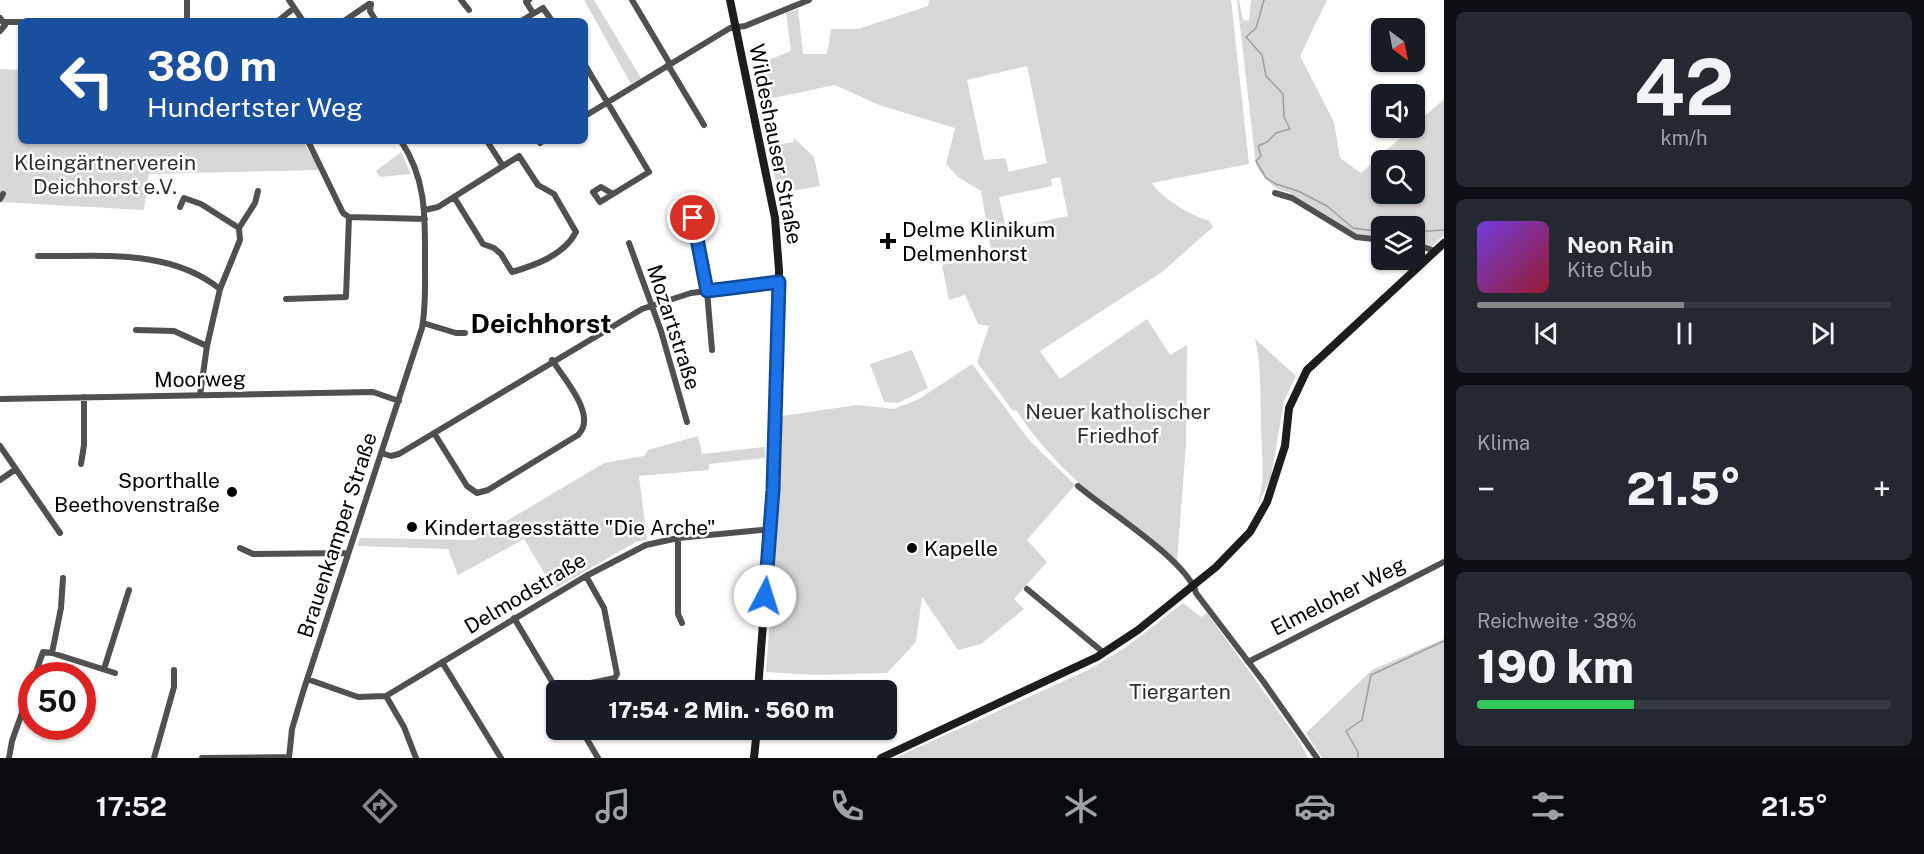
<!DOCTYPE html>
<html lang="de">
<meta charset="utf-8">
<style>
body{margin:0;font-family:"Public Sans",sans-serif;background:#242831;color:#f1f3f6;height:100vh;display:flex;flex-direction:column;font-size:22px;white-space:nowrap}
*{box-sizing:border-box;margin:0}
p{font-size:20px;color:#9ea1a6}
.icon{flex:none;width:33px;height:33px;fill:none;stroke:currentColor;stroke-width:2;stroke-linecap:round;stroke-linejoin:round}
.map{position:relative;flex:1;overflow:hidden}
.side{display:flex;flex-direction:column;gap:12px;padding:12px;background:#0d0f14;width:480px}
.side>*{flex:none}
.hud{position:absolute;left:18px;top:18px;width:570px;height:126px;border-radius:9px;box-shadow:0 2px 4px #0004;background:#1a4fa0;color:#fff;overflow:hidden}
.needle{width:39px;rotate:148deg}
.fabs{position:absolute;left:1371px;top:18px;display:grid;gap:12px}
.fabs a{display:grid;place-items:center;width:54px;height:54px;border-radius:9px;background:#171b24;box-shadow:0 2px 4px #0004;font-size:30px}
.speed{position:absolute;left:18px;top:662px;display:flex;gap:12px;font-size:30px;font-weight:700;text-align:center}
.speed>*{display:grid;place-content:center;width:78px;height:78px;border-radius:50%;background:#171b24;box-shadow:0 2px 4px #0004;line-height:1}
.speed .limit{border:9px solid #d22;background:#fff;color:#111}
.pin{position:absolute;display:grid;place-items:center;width:51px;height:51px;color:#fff;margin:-26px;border:3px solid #fff;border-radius:50%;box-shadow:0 2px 6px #0007}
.me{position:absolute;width:66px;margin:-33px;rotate:5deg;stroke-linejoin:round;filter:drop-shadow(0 0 4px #0008)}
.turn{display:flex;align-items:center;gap:21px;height:126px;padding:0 30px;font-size:27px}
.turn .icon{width:78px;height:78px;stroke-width:2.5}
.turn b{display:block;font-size:42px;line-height:51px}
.big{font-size:45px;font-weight:800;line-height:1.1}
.side .widget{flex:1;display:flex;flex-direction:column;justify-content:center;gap:9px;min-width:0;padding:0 21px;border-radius:9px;background:#242831}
.side .dial{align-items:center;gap:0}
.dial b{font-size:78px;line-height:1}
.song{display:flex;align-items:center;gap:18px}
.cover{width:72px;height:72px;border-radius:9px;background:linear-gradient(135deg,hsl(260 70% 55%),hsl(350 70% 35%))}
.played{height:6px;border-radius:3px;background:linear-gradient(90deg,#858687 50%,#363941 50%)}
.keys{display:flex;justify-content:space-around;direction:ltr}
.heat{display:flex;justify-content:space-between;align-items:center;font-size:33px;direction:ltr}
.charge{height:9px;border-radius:4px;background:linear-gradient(90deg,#34c759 38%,#363941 0)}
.trip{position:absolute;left:546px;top:680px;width:351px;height:60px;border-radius:9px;background:#171b24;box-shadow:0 2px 4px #0004;font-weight:800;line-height:60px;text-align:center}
.dock{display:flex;height:96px;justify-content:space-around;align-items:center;background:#090b0e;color:#9ea1a6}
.dock .icon{width:42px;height:42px}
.dock .on{color:#858687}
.dock b{font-size:27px;color:#f1f3f6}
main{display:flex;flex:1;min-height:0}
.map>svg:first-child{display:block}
</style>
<main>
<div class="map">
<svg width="1444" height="758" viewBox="0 0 1444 758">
<rect width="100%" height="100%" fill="#fff"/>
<path fill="#d7d7d7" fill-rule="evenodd" d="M584,0h10l47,78 -10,6z
M929,0h302l18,164 -97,19c7,14 42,34 57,38l4,6 -51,45 -122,79 20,28 87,-60 23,36 17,-10 -1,99 -9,118c-59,-45 -120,-89 -161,-152l-3,1 -36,-49 12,-36 -11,-2 -13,-29 -16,5 -7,-35 50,-10 -11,-64 -23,-14 -12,-13 9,-36 -76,-23 -44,-20 -76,16 -6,-35 38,-15 -5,-38 12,-4 5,45h24l4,-25h27l70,-23zM1027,66l20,97 -38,9 -4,-14 -21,2 -17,-80zM1060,177l8,39 -62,13 -7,-32 53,-11 -1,-7z
M1237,0h2l4,20 6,1 2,-21h76l-27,56 34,66 6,36 21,15 83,-74v136l-13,12 -16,-6 -1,-15h-32l-1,11 -28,-4 -65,-41c-16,-3 -24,-14 -32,-27zM1382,160h32v34h-32z
M0,69l21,1v71h282l17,29 -171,4 -5,36 -144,-8z
M793,137l21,20 6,29 -29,5 1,7 -8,1 -3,-11 -4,1 -10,-51h6l2,7 19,-3z
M401,152l10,22 -31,3 -4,-6z
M1255,339l41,37 -12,25 -13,76 -15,32c10,-27 6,-50 5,-78 -1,-32 1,-61 -6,-92z
M912,350l16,38 -30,15 -14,-1 -14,-38z
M972,364l58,77 45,44 -48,55 20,22 -33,37 10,10 -43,35 -23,6 -36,-53 -6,45 -29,31 -72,2 -49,-3 15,-203 1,-53 75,-11 37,4 25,-10z
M698,436l4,18 63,-7v11l-56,6v6l-70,6 8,64 -11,2 -82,47 -30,-50 -66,36 -10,-26 -91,-3 3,-8 115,2 129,-77 40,-7 4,-6z
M1183,603l18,14 6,-4 91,126 10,19h-413l193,-88 37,-22z
M1444,639v119h-122l-16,-25 66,-63z"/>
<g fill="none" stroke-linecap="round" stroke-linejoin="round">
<path stroke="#9e9e9e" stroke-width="1.5" d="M1264,0l-8,28 -10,9 16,18 4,21 17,18 1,23 6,12 -14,4 -9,9 -9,4 3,10 -5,5 10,17 10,6 22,7 29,15 26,22 29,4
M1414,232l30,-2
M1358,758v-6l-12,-21 16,-11 9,-45 73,-34"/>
<path stroke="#505050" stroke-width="6" d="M289,0l14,21
M461,0l8,10
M529,0l-3,2 7,11
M632,0l38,64
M371,4l-1,7 6,10
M0,18l5,7 -5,6
M187,21v-21
M278,21l16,-13
M344,21l25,-17
M521,21l22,-13 9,13
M5,22h16
M585,65l64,107 -49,30 -7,-10 8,-5 12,7
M668,65l36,60
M585,116l145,-88 15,-2 64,-26
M308,141l35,72 6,4 76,2
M487,141l16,25
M540,143l3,-2
M1275,193l17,5 64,39 26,3
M0,199l3,-5
M180,207l4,-9 17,6 38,24 1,12 -20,49
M425,210l13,-3 81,-51 19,29 16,9 22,38c-12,23 -40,33 -64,40l-11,-18 -7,-6 -11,-4 -29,-47
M693,217l14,74 5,59
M239,228l16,-25 3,-12
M629,243l32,88 26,91
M1414,244l21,7
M38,256c62,1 131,-8 182,33l-13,57 -7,49
M286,299l60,-2 3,-80
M423,323l33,10h9
M136,330l38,1 33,15
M0,399l373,-7 26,9
M434,433l33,53 10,7 11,-3 90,-55c20,-19 -14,-56 -26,-75
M0,446l60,87
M381,453l10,3 8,-2 243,-145 49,-16 88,-11
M81,464l3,-19v-48
M0,480l16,-11
M1078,486c28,24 110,75 118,107l67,88 54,77
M678,538v76l4,9
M240,548l13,6 95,-1
M1027,589l77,64
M514,618l43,72
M52,653l63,20
M442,662l59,96
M1248,662l196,-100
M104,669l25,-79
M35,675l8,-23 9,1 9,-45 2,-30
M307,679l51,18 28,-1 200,-120 60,-31 32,-7 93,-9
M576,690l15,-7 24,-5 2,-4 -13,-66 -18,-32
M386,696l18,31 12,31
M581,729l17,29
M9,758l3,-17 20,-56
M154,758l20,-71v-17
M202,758l87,-1
M289,758l3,-29 11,-37 119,-364c4,-22 3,-43 3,-65 0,-45 2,-83 -24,-122"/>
<path stroke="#1d1d1d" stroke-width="8" d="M730,0l45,218 4,52 -6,220 -15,200
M754,758l3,-29
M881,758l216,-101 41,-27 78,-63 34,-35 17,-30 18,-56 4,-38 18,-38 137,-127"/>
</g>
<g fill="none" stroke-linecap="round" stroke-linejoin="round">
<g stroke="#114b97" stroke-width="15">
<path id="route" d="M693,218l14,73 72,-9 -6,208 -8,106"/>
</g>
<use href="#route" stroke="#1a73e8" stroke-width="10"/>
</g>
<g fill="#000" stroke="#fff" stroke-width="2">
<path d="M885 232h6v6h6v6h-6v6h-6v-6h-6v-6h6z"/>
<circle cx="232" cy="492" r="6"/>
<circle cx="412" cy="527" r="6"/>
<circle cx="912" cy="548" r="6"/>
</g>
<g text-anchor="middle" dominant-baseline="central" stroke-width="5" stroke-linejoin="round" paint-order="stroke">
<g font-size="21" fill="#000" stroke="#fff">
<text transform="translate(776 144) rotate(79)">Wildeshauser Straße</text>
<text transform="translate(674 327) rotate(72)">Mozartstraße</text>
<text transform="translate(200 379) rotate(-1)">Moorweg</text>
<text transform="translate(337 535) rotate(-72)">Brauenkamper Straße</text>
<text transform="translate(525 593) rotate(-31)">Delmodstraße</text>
<text transform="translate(1338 596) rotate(-27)">Elmeloher Weg</text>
</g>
<g font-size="21" fill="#2e2e2e" stroke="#fff">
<text x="105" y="162">Kleingärtnerverein<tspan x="105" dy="24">Deichhorst e.V.</tspan></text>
<text x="1118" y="411">Neuer katholischer<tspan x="1118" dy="24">Friedhof</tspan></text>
<text x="1180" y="691">Tiergarten</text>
</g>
<g font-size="21" fill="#000" stroke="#fff" text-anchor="start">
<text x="902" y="229">Delme Klinikum<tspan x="902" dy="24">Delmenhorst</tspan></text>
<text x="220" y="480" text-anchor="end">Sporthalle<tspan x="220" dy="24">Beethovenstraße</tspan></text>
<text x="424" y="527">Kindertagesstätte "Die Arche"</text>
<text x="924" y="548">Kapelle</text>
</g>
<g font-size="27" font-weight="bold" fill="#000" stroke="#fff">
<text x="541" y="323">Deichhorst</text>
</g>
</g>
</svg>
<div class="fabs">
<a><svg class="needle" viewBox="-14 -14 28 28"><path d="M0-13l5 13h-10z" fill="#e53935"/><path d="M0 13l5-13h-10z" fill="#9ea1a6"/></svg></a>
<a><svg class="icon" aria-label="sound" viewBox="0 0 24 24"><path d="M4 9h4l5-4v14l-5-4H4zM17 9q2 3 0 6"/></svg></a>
<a><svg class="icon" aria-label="search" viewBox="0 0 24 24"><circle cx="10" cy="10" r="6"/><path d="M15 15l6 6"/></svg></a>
<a><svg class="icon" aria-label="layers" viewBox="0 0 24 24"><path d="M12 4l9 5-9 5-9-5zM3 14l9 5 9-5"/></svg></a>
</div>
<div class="speed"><div class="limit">50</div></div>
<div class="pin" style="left:693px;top:218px;background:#d93025"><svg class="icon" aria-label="arrive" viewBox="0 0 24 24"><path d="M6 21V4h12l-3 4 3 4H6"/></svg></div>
<svg class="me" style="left:765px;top:596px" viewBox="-20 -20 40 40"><circle r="19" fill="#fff"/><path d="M0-13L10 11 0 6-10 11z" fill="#1a73e8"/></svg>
<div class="trip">17:54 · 2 Min. · 560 m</div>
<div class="hud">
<div class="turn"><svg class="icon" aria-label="left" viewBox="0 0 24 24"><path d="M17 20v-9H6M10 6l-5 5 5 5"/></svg><div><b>380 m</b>Hundertster Weg</div></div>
</div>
</div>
<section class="side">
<div class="widget dial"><b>42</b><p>km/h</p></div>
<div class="widget">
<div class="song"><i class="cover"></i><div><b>Neon Rain</b><p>Kite Club</p></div></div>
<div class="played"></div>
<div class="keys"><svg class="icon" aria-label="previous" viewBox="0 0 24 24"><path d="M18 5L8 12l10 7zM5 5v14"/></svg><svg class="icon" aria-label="pause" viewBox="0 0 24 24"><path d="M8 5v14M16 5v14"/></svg><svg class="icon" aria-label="next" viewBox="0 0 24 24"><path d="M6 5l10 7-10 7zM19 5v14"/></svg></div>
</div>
<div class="widget"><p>Klima</p>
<div class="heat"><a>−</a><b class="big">21.5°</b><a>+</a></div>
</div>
<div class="widget"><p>Reichweite · 38%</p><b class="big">190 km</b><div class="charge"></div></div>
</section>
</main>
<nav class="dock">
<b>17:52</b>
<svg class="icon on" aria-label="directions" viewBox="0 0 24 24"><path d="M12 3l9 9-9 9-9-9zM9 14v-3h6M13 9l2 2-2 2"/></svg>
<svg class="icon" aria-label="music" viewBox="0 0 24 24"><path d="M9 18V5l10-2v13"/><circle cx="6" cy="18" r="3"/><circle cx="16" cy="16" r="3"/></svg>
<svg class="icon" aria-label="phone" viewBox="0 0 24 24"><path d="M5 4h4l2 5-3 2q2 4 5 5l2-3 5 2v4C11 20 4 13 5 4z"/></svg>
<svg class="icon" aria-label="climate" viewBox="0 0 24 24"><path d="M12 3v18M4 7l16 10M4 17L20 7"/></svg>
<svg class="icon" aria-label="car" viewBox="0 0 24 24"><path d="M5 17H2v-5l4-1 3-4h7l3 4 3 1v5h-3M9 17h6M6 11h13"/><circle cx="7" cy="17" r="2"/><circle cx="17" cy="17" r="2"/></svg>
<svg class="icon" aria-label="filters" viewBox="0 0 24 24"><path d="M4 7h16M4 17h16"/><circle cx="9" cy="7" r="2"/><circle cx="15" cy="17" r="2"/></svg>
<b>21.5°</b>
</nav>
